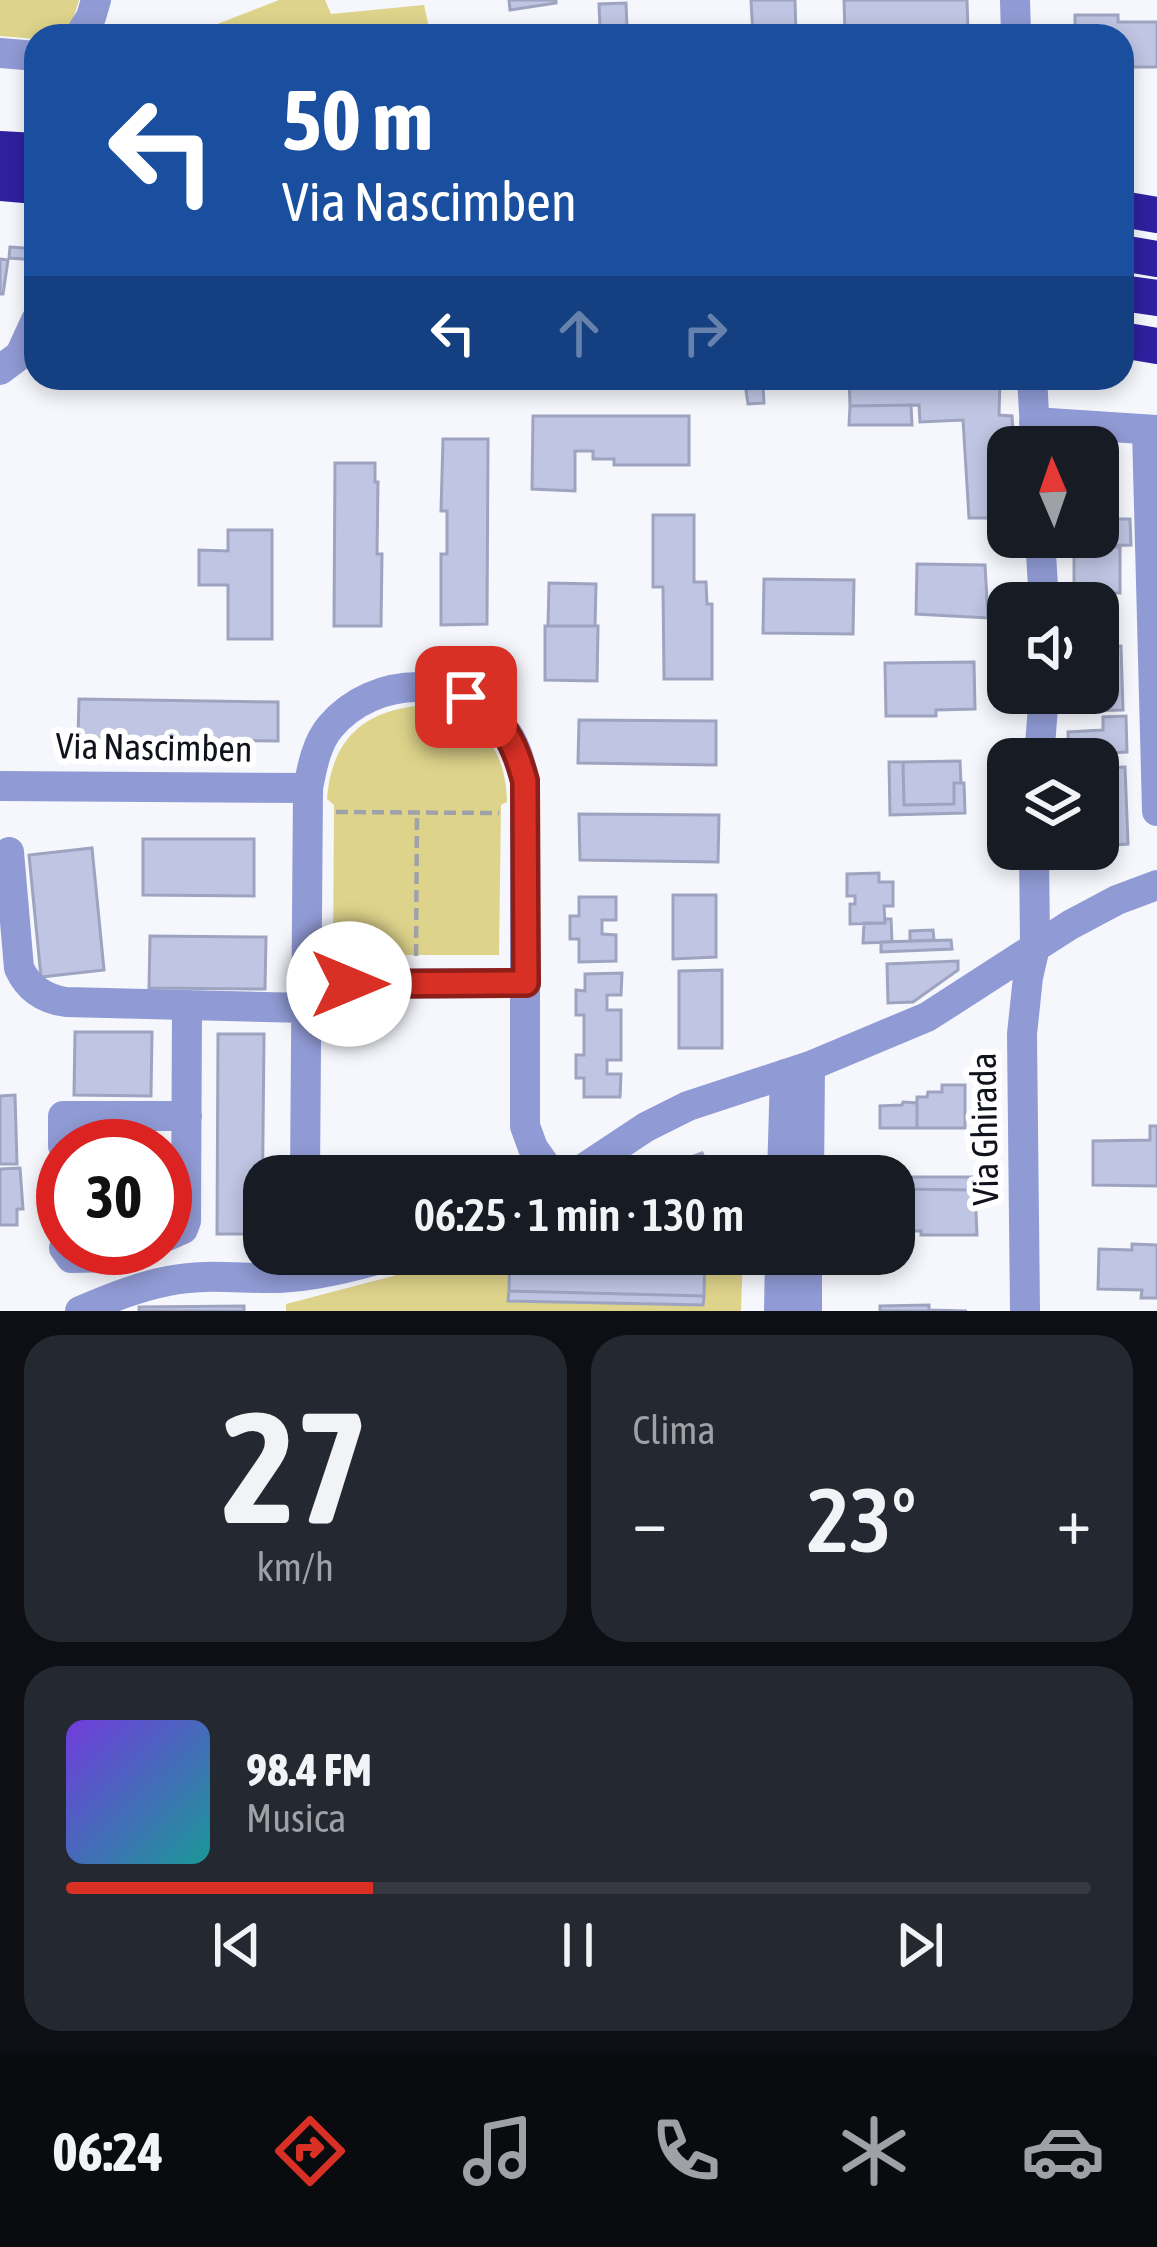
<!DOCTYPE html>
<html lang="it">
<meta charset="utf-8">
<style>
body{margin:0;font-family:"Asap Condensed",sans-serif;background:#242831;color:#f1f3f6;height:100vh;display:flex;flex-direction:column;font-size:45px;white-space:nowrap}
*{box-sizing:border-box;margin:0}
p{font-size:39px;color:#9ea1a6}
.icon{flex:none;width:66px;height:66px;fill:none;stroke:currentColor;stroke-width:2;stroke-linecap:round;stroke-linejoin:round}
.map{position:relative;height:1311px;overflow:hidden}
.side{display:flex;flex-direction:column;gap:24px;padding:24px;background:#0d0f14;flex:1}
.side>*{flex:none}
.guide{position:absolute;left:24px;top:24px;width:1110px;height:366px;border-radius:36px;box-shadow:0 6px 18px #0003;background:#1a4fa0;color:#fff;overflow:hidden}
.needle{width:78px;rotate:358deg}
.fabs{position:absolute;left:987px;top:426px;display:grid;gap:24px}
.fabs a{display:grid;place-items:center;width:132px;height:132px;border-radius:24px;background:#171b24;box-shadow:0 6px 18px #0003;font-size:60px}
.speed{position:absolute;left:36px;top:1119px;display:flex;gap:24px;font-size:60px;font-weight:700;text-align:center}
.speed>*{display:grid;place-content:center;width:156px;height:156px;border-radius:50%;background:#171b24;box-shadow:0 6px 18px #0003;line-height:1}
.speed .limit{border:18px solid #d22;background:#fff;color:#111}
.pin{position:absolute;display:grid;place-items:center;width:102px;height:102px;color:#fff;margin:-51px;border-radius:24px;box-shadow:0 6px 18px #0006}
.me{position:absolute;width:132px;margin:-66px;rotate:90deg;stroke-linejoin:round;filter:drop-shadow(0 0 9px #0008)}
.turn{display:flex;align-items:center;gap:42px;height:252px;padding:0 60px;font-size:54px}
.turn .icon{width:156px;height:156px;stroke-width:2.5}
.turn b{display:block;font-size:84px;line-height:102px}
.lanes{display:flex;align-items:center;height:114px;padding:0 60px;background:#0003;justify-content:center;gap:60px;direction:ltr}
.lanes .off{opacity:.35}
.big{font-size:90px;font-weight:600;line-height:1.1}
.side .widget{flex:1;display:flex;flex-direction:column;justify-content:center;gap:18px;min-width:0;padding:0 42px;border-radius:36px;background:#242831}
.side .dial{align-items:center;gap:0}
.dial b{font-size:156px;line-height:1}
.song{display:flex;align-items:center;gap:36px}
.cover{width:144px;height:144px;border-radius:18px;background:linear-gradient(135deg,hsl(260 70% 55%),hsl(180 70% 35%))}
.played{height:12px;border-radius:6px;background:linear-gradient(90deg,#d93025 30%,#363941 30%)}
.keys{display:flex;justify-content:space-around;direction:ltr}
.heat{display:flex;justify-content:space-between;align-items:center;font-size:66px;direction:ltr}
.side .tiles{flex:1;display:grid;gap:24px;grid-template-columns:1fr 1fr}
.widget:last-child{grid-column:span 2}
.trip{position:absolute;left:243px;top:1155px;width:672px;height:120px;border-radius:36px;background:#171b24;box-shadow:0 6px 18px #0003;font-weight:600;line-height:120px;text-align:center}
.tabs{display:flex;height:192px;justify-content:space-around;align-items:center;background:#090b0e;color:#9ea1a6}
.tabs .icon{width:84px;height:84px}
.tabs .selected{color:#d93025}
.tabs b{font-size:54px;color:#f1f3f6}
.map>svg:first-child{display:block}
</style>
<div class="map">
<svg width="1157" height="1311" viewBox="0 0 1157 1311">
<rect width="100%" height="100%" fill="#f5f7fd"/>
<path fill="#ded38b" d="M0,0h79c-8,29 -13,36 -43,36v3l-36,-3z
M279,0h46l6,14 93,-9 7,31h-329l105,-8z
M415,706c58,3 91,37 92,96l-6,3 -2,150h-166l1,-150 -7,-6c4,-55 32,-86 88,-93z
M457,1254h286l-2,57h-455v-7l107,-28z"/>
<path fill="#bfc5e2" stroke="#9ea4bf" stroke-width="3" d="M509,0h47v3l-46,7z
M751,0h44l1,36h-43z
M844,0h123l1,31 -123,4z
M626,3l1,24 -27,2 -1,-25z
M1075,15h43v7h39v45h-35v-31h-47z
M10,247l26,2v11l-27,-2z
M0,259l8,1 -5,34h-3z
M849,378l151,1 -1,36 13,1 2,31h-6v71h-39l-6,-98 -43,2 -1,-17 -69,1z
M763,386l1,17 -16,1 -2,-13 3,-4z
M911,405l1,20h-63l1,-19z
M533,416h156v49h-75v-6h-21v-8h-18v40l-43,-2z
M443,439h45l-1,185 -46,1v-71h6v-43h-6z
M1112,443l2,48 -16,1v-45l-26,-2z
M335,463h40v19h3l-1,72h5l-1,72h-47z
M653,515h41v67h12l1,22h5v75h-48l-1,-92h-10z
M1098,519h32l1,26 -29,1z
M228,530h44v109h-44v-54h-29v-35l29,1z
M1074,547h46v46h-46z
M917,564l68,1 3,53 -72,-4z
M764,579l90,1 -1,54 -90,-1z
M549,583l47,1 -1,42h-47z
M545,626h53l-1,55 -52,-1z
M1121,646l2,64 -44,1 -1,-18h20v-46z
M974,662l1,47 -39,1v6h-50l-1,-53z
M79,699l199,3v39l-200,-3z
M1126,716l1,36 -58,3 -1,-23 35,-2v-13z
M579,720l137,1v44l-138,-2z
M960,761l1,22h-7v21l-50,1 -1,-43z
M889,762h14l1,43 50,-1v-21h10l1,30 -75,2z
M1125,767l3,77 -30,2v-78z
M579,814l140,1 -1,47 -138,-2z
M143,839h111v57l-111,-1z
M92,848l12,122 -63,7 -12,-122z
M879,873v9h14v24h-9l1,17 -35,1v-20h5v-8h-8v-22z
M673,895h43v62l-43,2z
M579,897h37v23h-14v14l14,1v26l-37,1v-23h-9v-23h9z
M885,919h6l1,23 -29,1 1,-20h21z
M933,930l1,10 -24,1v-10z
M150,936l116,1 -1,52 -116,-1z
M951,940l1,9 -71,3v-10z
M958,961v9l-45,32 -25,1 -1,-39z
M722,970v78h-43v-77z
M622,973l-1,22h-14v15h14v50h-14v14h14l-1,23h-36v-19h-8v-23h8v-40h-8v-25l9,1v-17z
M75,1032h77l-1,64 -77,-1z
M218,1034h46l-2,200h-45z
M942,1085h23v43h-48v-31h10l1,-5h14z
M15,1095l2,69h-17v-68z
M903,1102l14,1v25h-37v-22l22,-1z
M1150,1126h7v60l-64,-1v-44l57,-1z
M74,1135h47v11h-47z
M702,1153l6,13 -19,7 -6,-13z
M20,1168l3,41h-6v16h-17v-56z
M894,1177h82l-1,13 -81,-1z
M894,1189l81,1 2,45h-56v-4h-27z
M1132,1244l25,1v53h-16l1,-8 -44,-1 1,-40 33,1z
M510,1254h195l-1,42 -195,-5z
M509,1291l195,5 -1,9 -195,-4z
M929,1305v5l38,1h-87v-5z
M244,1306v5h-105v-4z"/>
<g fill="none" stroke-linecap="round" stroke-linejoin="round">
<path stroke="#a0a2a9" stroke-width="4.5" stroke-dasharray="12 6" stroke-linecap="butt" d="M336,812l163,1
M416,956l1,-144"/>
<path stroke="#909ad4" stroke-width="30" d="M1015,0l1,36
M79,36l12,-19 5,-17
M0,53l36,3
M0,370l20,-15 16,-35
M1032,378l4,69
M1034,422l123,8
M1147,430l10,381
M1040,537l4,66
M1039,759l5,-66
M0,786l308,2
M9,852l10,116c9,20 25,31 47,34l241,6
M308,984l218,-1
M63,1146v-30h124
M305,1176l3,-388c4,-20 8,-44 22,-61 45,-53 132,-54 174,2 12,15 16,34 21,52v345l8,22 20,28
M572,1176l74,-49 42,-21 122,-40 117,-49 143,-92 47,-25 40,-15
M782,1176l3,-102
M809,1176l1,-110
M63,1181v45
M165,1237l18,-8 3,-8 1,-215
M64,1248l7,10 48,-1 12,-9
M80,1311c28,-12 57,-24 88,-30 37,-8 73,-2 111,-3 40,-2 79,-12 117,-24
M779,1311l1,-57
M807,1311v-57
M1025,1311l-3,-277 6,-57 7,-30 -1,-98"/>
<path stroke="#2e209f" stroke-width="36" d="M0,149l36,2
M0,183l36,3
M1122,209l35,6
M1122,253l35,6
M1122,293l35,5
M1122,340l35,6"/>
</g>
<g fill="none" stroke-linecap="round" stroke-linejoin="round">
<g stroke="#8d1f18" stroke-width="30">
<path id="route" d="M349,984l177,-1 -1,-202c-11,-41 -22,-61 -59,-84"/>
</g>
<use href="#route" stroke="#d93025" stroke-width="21"/>
</g>
<g text-anchor="middle" dominant-baseline="central" stroke-width="12" stroke-linejoin="round" paint-order="stroke">
<g font-size="36" fill="#10121c" stroke="#fff">
<text transform="translate(154 747) rotate(1)">Via Nascimben</text>
<text transform="translate(984 1129) rotate(-91)">Via Ghirada</text>
</g>
</g>
</svg>
<div class="fabs">
<a><svg class="needle" viewBox="-14 -14 28 28"><path d="M0-13l5 13h-10z" fill="#e53935"/><path d="M0 13l5-13h-10z" fill="#9ea1a6"/></svg></a>
<a><svg class="icon" aria-label="sound" viewBox="0 0 24 24"><path d="M4 9h4l5-4v14l-5-4H4zM17 9q2 3 0 6"/></svg></a>
<a><svg class="icon" aria-label="layers" viewBox="0 0 24 24"><path d="M12 4l9 5-9 5-9-5zM3 14l9 5 9-5"/></svg></a>
</div>
<div class="speed"><div class="limit">30</div></div>
<div class="pin" style="left:466px;top:697px;background:#d93025"><svg class="icon" aria-label="arrive" viewBox="0 0 24 24"><path d="M6 21V4h12l-3 4 3 4H6"/></svg></div>
<svg class="me" style="left:349px;top:984px" viewBox="-20 -20 40 40"><circle r="19" fill="#fff"/><path d="M0-13L10 11 0 6-10 11z" fill="#d93025"/></svg>
<div class="trip">06:25 · 1 min · 130 m</div>
<div class="guide">
<div class="turn"><svg class="icon" aria-label="left" viewBox="0 0 24 24"><path d="M17 20v-9H6M10 6l-5 5 5 5"/></svg><div><b>50 m</b>Via Nascimben</div></div>
<div class="lanes"><svg class="icon" aria-label="left" viewBox="0 0 24 24"><path d="M17 20v-9H6M10 6l-5 5 5 5"/></svg><svg class="icon off" aria-label="ahead" viewBox="0 0 24 24"><path d="M12 20V5M6 11l6-6 6 6"/></svg><svg class="icon off" aria-label="right" viewBox="0 0 24 24"><path d="M7 20v-9h11M14 6l5 5-5 5"/></svg></div>
</div>
</div>
<section class="side">
<div class="tiles">
<div class="widget dial"><b>27</b><p>km/h</p></div>
<div class="widget"><p>Clima</p>
<div class="heat"><a>−</a><b class="big">23°</b><a>+</a></div>
</div>
<div class="widget">
<div class="song"><i class="cover"></i><div><b>98.4 FM</b><p>Musica</p></div></div>
<div class="played"></div>
<div class="keys"><svg class="icon" aria-label="previous" viewBox="0 0 24 24"><path d="M18 5L8 12l10 7zM5 5v14"/></svg><svg class="icon" aria-label="pause" viewBox="0 0 24 24"><path d="M8 5v14M16 5v14"/></svg><svg class="icon" aria-label="next" viewBox="0 0 24 24"><path d="M6 5l10 7-10 7zM19 5v14"/></svg></div>
</div>
</div>
</section>
<nav class="tabs">
<b>06:24</b>
<svg class="icon selected" aria-label="directions" viewBox="0 0 24 24"><path d="M12 3l9 9-9 9-9-9zM9 14v-3h6M13 9l2 2-2 2"/></svg>
<svg class="icon" aria-label="music" viewBox="0 0 24 24"><path d="M9 18V5l10-2v13"/><circle cx="6" cy="18" r="3"/><circle cx="16" cy="16" r="3"/></svg>
<svg class="icon" aria-label="phone" viewBox="0 0 24 24"><path d="M5 4h4l2 5-3 2q2 4 5 5l2-3 5 2v4C11 20 4 13 5 4z"/></svg>
<svg class="icon" aria-label="climate" viewBox="0 0 24 24"><path d="M12 3v18M4 7l16 10M4 17L20 7"/></svg>
<svg class="icon" aria-label="car" viewBox="0 0 24 24"><path d="M5 17H2v-5l4-1 3-4h7l3 4 3 1v5h-3M9 17h6M6 11h13"/><circle cx="7" cy="17" r="2"/><circle cx="17" cy="17" r="2"/></svg>
</nav>
